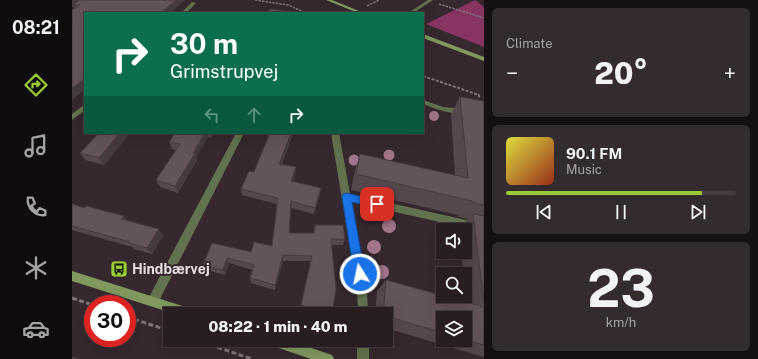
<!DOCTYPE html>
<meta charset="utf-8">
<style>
body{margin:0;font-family:"Public Sans",sans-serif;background:#342b2f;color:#f1f3f6;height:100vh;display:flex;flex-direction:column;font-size:15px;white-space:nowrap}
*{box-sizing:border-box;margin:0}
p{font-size:13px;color:#a5a2a5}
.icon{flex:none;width:22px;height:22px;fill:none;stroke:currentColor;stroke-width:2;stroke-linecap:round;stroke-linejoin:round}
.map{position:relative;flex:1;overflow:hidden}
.panel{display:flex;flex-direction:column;gap:8px;padding:8px;background:#161013;width:274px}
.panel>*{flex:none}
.top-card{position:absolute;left:12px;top:12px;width:340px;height:122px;border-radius:0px;box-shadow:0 4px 16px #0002,0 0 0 1px #443c40;background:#0b6e4f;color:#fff;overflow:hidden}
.controls{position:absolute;left:364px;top:223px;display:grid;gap:8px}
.controls a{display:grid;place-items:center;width:36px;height:36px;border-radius:0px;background:#281e22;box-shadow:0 4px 16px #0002,0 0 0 1px #443c40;font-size:20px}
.speed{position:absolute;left:12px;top:295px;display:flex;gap:8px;font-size:20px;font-weight:700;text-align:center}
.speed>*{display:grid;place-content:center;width:52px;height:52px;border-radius:50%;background:#281e22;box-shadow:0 4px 16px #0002,0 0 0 1px #443c40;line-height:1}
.speed .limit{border:6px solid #d22;background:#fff;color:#111}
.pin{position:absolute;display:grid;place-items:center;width:34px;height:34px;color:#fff;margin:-17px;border-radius:8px;box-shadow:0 2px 6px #0006}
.me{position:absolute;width:44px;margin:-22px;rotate:350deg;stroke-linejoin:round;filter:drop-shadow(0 0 3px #0008)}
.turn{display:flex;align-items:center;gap:14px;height:84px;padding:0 20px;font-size:18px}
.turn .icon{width:52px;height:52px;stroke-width:2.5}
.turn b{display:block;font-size:28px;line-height:34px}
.lanes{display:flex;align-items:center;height:38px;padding:0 20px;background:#0003;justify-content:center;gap:20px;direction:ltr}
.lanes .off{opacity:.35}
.big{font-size:30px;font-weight:800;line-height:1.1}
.panel .widget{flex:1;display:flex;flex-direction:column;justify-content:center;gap:6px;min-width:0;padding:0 14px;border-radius:6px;background:#342b2f}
.panel .dial{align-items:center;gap:0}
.dial b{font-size:52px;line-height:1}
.song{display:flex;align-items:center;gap:12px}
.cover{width:48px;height:48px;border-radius:6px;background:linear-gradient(135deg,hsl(60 70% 55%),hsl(10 70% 35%))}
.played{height:4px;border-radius:2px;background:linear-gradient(90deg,#99cb35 85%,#443c40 85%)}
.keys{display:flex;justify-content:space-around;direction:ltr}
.heat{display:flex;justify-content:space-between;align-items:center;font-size:22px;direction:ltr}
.trip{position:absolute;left:91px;top:307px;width:230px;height:40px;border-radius:0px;background:#281e22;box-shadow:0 4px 16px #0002,0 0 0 1px #443c40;font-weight:800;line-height:40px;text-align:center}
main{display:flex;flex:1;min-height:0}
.tab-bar{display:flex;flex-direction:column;width:72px;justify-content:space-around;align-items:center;background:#100c0e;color:#a5a2a5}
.tab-bar .icon{width:28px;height:28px}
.tab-bar .current{color:#99cb35}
.tab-bar b{font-size:18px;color:#f1f3f6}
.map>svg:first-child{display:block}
</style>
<main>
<nav class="tab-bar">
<b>08:21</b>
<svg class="icon current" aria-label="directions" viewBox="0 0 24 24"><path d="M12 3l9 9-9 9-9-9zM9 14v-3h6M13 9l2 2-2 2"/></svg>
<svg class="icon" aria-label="music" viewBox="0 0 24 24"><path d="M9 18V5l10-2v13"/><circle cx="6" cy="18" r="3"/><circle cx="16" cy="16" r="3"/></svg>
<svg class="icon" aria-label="phone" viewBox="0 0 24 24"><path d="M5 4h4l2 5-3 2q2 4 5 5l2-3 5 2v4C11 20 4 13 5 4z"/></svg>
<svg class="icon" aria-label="climate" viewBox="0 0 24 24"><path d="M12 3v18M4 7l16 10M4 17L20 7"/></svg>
<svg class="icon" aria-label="car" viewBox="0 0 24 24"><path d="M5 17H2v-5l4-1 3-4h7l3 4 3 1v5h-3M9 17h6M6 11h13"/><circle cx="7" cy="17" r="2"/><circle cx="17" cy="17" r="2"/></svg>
</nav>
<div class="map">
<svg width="412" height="359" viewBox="0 0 412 359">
<rect width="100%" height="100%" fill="#35282e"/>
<path fill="#873461" d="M403,0l9,7v40l-58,-23z"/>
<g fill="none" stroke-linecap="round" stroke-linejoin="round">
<path stroke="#7f7479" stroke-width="1.5" stroke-dasharray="2.5 1" stroke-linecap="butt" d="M183,0l33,5 18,8
M367,4l45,14
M295,6l12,-6"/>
<path stroke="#7f7479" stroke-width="2" stroke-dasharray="3 1.5" stroke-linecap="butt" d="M351,76l56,19v3"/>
<path stroke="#7f7479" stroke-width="3" stroke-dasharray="5 2.5" stroke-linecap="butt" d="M0,298l21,7
M55,317l43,14
M124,340l56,19"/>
<path fill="#63724e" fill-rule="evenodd" d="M356,0h5l-20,13h-5z
M120,2l4,1 -10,10h-5z
M351,100l20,7 21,2 3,2c-8,7 -34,-3 -44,-7z
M13,104v6l-13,10v-6z
M164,133h8l-87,172 -4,1 -4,-1 -1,-4 1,-4z
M259,133h8l11,61 134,30v8l-133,-30 16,87 1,25h-10l-1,-25z
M285,340h12v19h-12z"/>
<path fill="#81985f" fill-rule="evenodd" d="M254,0h6l32,13h-6z
M351,34l61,23v4l-61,-23z
M0,271l120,38 4,1 1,4h-22l-103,-33z
M193,340h23l44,15 2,4h-23l-44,-15z"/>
</g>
<g fill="#a17489">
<circle cx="362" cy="116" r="5"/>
<circle cx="317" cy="155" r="5.5"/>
<circle cx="282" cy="160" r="5.5"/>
<circle cx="317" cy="226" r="7"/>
<circle cx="302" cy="247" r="7"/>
<circle cx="310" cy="272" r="7"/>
</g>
<path fill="#55484d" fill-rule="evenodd" d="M0,0h113l-15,13h-85v76l-13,11v-90l3,-2 -1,-2 -2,1z
M388,97l24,7v253l-98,-29v-14h-11l2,-23 9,-11 80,22 -1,-9v-19h-2l-1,-22h3v-22h-5l-1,-2 9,-9 -9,-2 -1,-2 -107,-25 4,-20 5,-16 95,21 -4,-61zM371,318l22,22h-22z
M27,133h31l-26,32 -19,-5 -5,-7z
M103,133h39l-3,5 -3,-1 -12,20 1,3 -19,33 -18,-6 -4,-7 20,-30 -4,-1 -3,-7z
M195,133h26l-11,31 14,3 -1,7 -2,7 27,13 -6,20 -23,-6 -2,25h24l2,-8 30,14 -2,6h-12l1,69h-18l-14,-4 11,-49h-28l-8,29 -24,-7 -1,-5 3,-8 -24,-7 -4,12 -19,-5 -3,-5 69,-19 5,-42 -35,-9 -1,-6 13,-17 14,-35z
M0,204l55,17 36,14 -11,19 -18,-5 -2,-2 -60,-17z"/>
<path fill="#453b3f" d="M0,0h11l-10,5 1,1 -2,1z
M104,0h9l-15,13h-9z
M13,78v11l-13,11v-11z
M48,133h10l-26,32 -5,-7z
M133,133h2l1,4 -12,20 1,3 -19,33 -3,-7 18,-33z
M137,133h5l-3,5z
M219,133h2l-14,37v-6z
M224,167l-1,7 -4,14v-7z
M249,188l-1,6 -6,20 1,-6z
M52,216l4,6 -7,-3z
M87,229l4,6 -11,19 -5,-6z
M211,255v6l-8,29v-5z
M155,258l2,5 -4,12 -2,-5z
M0,356l8,3h-3l-5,-2z"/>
<path fill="#63545a" stroke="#453b3f" d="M8,0h96l-15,13h-76v65l-13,11v-79l8,-5h-7z
M198,9l17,2 -1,2h-19z
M127,12l10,1h-11z
M388,97l23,4 1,3v101l-12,-3v-1l-116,-27 4,-20 108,24z
M27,133h21l-21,25 -19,-5z
M103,133h30l-12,20h2l-20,33 -19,-6 24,-36 -11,-2z
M198,133h21l-12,31 17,3 -5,14 30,7 -6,20 -24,-7 -2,32h25l1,-8h28l2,14h-14l5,50 -4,25h-3l-28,-9 11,-49 -29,-1 -8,30 -25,-7 4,-13 -27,-7 -4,12 -20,-5 9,-22 39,9 3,-10 18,4 6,-48 -37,-9 8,-18 5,1z
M0,204l13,4 1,-2 38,10 -3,3 38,10 -12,19 -18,-5 1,-1 -58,-16z
M401,214l11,2v87z
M314,280l98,27v38l-19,-5v-22h-22v15l-57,-17v-2h-3z
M0,357l5,2h-5z"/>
<path fill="#1a73e8" stroke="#114b97" d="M274,193l31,7 3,1 2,3 -2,3 -3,1 -25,-6 13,72 -1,3 -4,2 -4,-2 -2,-3 -12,-77 1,-3z"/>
<defs>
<g id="bus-square" transform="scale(0.9)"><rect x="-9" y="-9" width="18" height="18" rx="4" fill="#99cb35" stroke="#35282e"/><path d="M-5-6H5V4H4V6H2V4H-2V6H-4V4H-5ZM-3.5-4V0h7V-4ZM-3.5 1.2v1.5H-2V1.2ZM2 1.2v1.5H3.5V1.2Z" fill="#111"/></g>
</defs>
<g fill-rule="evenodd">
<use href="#bus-square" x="47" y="269"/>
</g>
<g text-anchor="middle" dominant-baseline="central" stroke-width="4" stroke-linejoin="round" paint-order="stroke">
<g font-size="14" font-weight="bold" fill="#e7dee2" stroke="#35282e" text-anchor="start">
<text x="60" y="269">Hindbærvej</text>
</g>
</g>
</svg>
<div class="controls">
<a><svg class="icon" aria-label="sound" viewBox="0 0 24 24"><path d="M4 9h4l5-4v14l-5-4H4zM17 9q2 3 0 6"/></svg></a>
<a><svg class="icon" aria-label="search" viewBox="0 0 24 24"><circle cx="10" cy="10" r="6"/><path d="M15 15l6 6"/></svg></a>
<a><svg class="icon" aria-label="layers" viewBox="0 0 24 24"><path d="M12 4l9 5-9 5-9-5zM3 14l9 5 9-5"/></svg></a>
</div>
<div class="speed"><div class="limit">30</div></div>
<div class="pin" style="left:305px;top:204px;background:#d93025"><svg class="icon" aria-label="arrive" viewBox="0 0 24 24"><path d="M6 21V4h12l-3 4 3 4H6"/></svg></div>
<svg class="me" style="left:288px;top:274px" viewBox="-20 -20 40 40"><circle r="17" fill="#1a73e8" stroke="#fff" stroke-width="3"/><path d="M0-11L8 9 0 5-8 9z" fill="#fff"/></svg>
<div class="trip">08:22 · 1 min · 40 m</div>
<div class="top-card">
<div class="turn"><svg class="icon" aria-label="right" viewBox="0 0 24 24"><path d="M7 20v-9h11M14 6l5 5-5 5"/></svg><div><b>30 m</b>Grimstrupvej</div></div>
<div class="lanes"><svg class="icon off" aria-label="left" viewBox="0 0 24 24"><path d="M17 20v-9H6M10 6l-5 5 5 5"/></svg><svg class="icon off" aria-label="ahead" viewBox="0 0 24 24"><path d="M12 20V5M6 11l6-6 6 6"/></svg><svg class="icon" aria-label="right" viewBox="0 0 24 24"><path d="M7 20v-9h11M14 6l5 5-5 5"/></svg></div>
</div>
</div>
<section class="panel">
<div class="widget"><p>Climate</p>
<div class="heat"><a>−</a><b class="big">20°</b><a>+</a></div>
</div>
<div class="widget">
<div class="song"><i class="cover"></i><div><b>90.1 FM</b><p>Music</p></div></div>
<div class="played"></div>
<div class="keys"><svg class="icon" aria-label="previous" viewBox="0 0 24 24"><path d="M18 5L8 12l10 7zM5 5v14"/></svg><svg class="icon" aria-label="pause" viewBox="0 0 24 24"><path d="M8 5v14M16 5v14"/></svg><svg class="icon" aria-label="next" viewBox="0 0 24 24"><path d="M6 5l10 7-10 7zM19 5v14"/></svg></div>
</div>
<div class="widget dial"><b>23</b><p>km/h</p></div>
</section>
</main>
